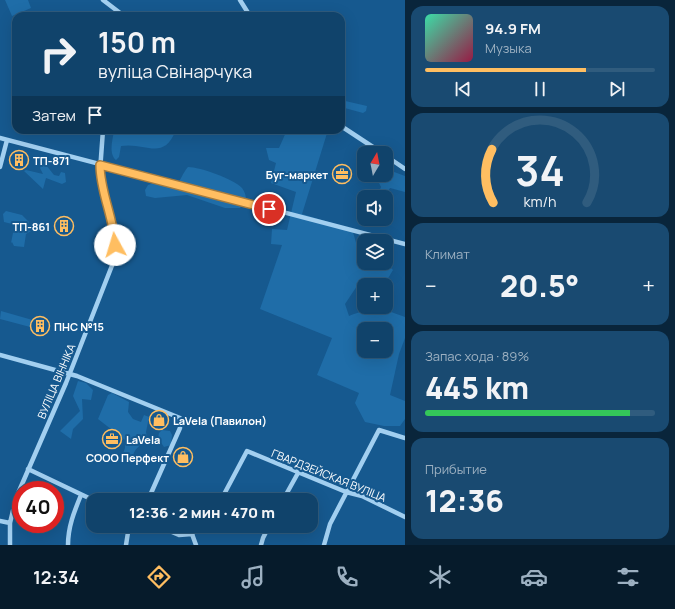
<!DOCTYPE html>
<html lang="ru">
<meta charset="utf-8">
<style>
body{margin:0;font-family:Manrope,sans-serif;background:#194a71;color:#f1f3f6;height:100vh;display:flex;flex-direction:column;font-size:15px;white-space:nowrap}
*{box-sizing:border-box;margin:0}
p{font-size:13px;color:#9cb0c1}
.icon{flex:none;width:22px;height:22px;fill:none;stroke:currentColor;stroke-width:2;stroke-linecap:round;stroke-linejoin:round}
.map{position:relative;flex:1;overflow:hidden}
.sheet{display:flex;flex-direction:column;gap:6px;padding:6px;background:#09253b;width:270px}
.sheet>*{flex:none}
.hud{position:absolute;left:12px;top:12px;width:333px;height:122px;border-radius:12px;box-shadow:0 4px 16px #0002,0 0 0 1px #305c7e;background:#10436b;color:#f1f3f6;overflow:hidden}
.needle{width:26px;rotate:10deg}
.controls{position:absolute;left:357px;top:146px;display:grid;gap:8px}
.controls a{display:grid;place-items:center;width:36px;height:36px;border-radius:8px;background:#10436b;box-shadow:0 4px 16px #0002,0 0 0 1px #305c7e;font-size:20px}
.speed{position:absolute;left:12px;top:481px;display:flex;gap:8px;font-size:20px;font-weight:700;text-align:center}
.speed>*{display:grid;place-content:center;width:52px;height:52px;border-radius:50%;background:#10436b;box-shadow:0 4px 16px #0002,0 0 0 1px #305c7e;line-height:1}
.speed .limit{border:6px solid #d22;background:#fff;color:#111}
.pin{position:absolute;display:grid;place-items:center;width:34px;height:34px;color:#fff;margin:-17px;border:2px solid #fff;border-radius:50%;box-shadow:0 1px 4px #0007}
.me{position:absolute;width:44px;margin:-22px;rotate:354deg;stroke-linejoin:round;filter:drop-shadow(0 0 3px #0008)}
.turn{display:flex;align-items:center;gap:14px;height:84px;padding:0 20px;font-size:18px}
.turn .icon{width:52px;height:52px;stroke-width:2.5}
.turn b{display:block;font-size:28px;line-height:34px}
.then{display:flex;align-items:center;height:38px;padding:0 20px;background:#0003;gap:8px;font-size:15px}
.big{font-size:30px;font-weight:800;line-height:1.1}
.sheet .tile{flex:1;display:flex;flex-direction:column;justify-content:center;gap:6px;min-width:0;padding:0 14px;border-radius:12px;background:#194a71}
.sheet .dial{align-items:center;gap:0}
.dial svg{height:104px;overflow:visible;fill:none;stroke:#305c7e;stroke-width:7;stroke-linecap:round;text-anchor:middle}
.dial text{fill:#f1f3f6;stroke:none}
.song{display:flex;align-items:center;gap:12px}
.cover{width:48px;height:48px;border-radius:6px;background:linear-gradient(135deg,hsl(160 70% 55%),hsl(340 70% 35%))}
.played{height:4px;border-radius:2px;background:linear-gradient(90deg,#ffbe61 70%,#305c7e 70%)}
.keys{display:flex;justify-content:space-around;direction:ltr}
.heat{display:flex;justify-content:space-between;align-items:center;font-size:22px;direction:ltr}
.charge{height:6px;border-radius:3px;background:linear-gradient(90deg,#34c759 89%,#305c7e 0)}
.trip{position:absolute;left:86px;top:493px;width:232px;height:40px;border-radius:12px;background:#10436b;box-shadow:0 4px 16px #0002,0 0 0 1px #305c7e;font-weight:800;line-height:40px;text-align:center}
.dock{display:flex;height:64px;justify-content:space-around;align-items:center;background:#061b2b;color:#9cb0c1}
.dock .icon{width:28px;height:28px}
.dock .current{color:#ffbe61}
.dock b{font-size:18px;color:#f1f3f6}
main{display:flex;flex:1;min-height:0}
.map>svg:first-child{display:block}
</style>
<main>
<div class="map">
<svg width="405" height="545" viewBox="0 0 405 545">
<rect width="100%" height="100%" fill="#16598f"/>
<path fill="#1f6da8" fill-rule="evenodd" d="M5,0h23l3,8 -19,8z
M341,100l26,6 -1,5 -3,2 -22,-6z
M114,130l44,2 1,-2h17c-13,32 -30,12 -55,16l-2,11 -3,3c-8,-7 -3,-21 -2,-30z
M287,130h41l-26,84 30,9 21,9 5,18 6,1v12h22l7,7 -9,15 -27,1 -12,18 4,12c26,-10 31,-8 56,1v21l-6,16 -9,41 15,6v18l-5,7h-16l-19,-4 -10,-19 4,-10 -42,-18 15,-37 -72,-29 22,-64 -11,-1 1,-15 15,1 9,-38 -25,-9 5,-20 -7,-3 -3,-12h13zM364,329h22v22h-22z
M42,165h4l8,10 5,1 2,-4 4,1 1,9 -4,2 -16,-6 -3,11 -19,-18 2,-1 17,4 -3,-6z
M188,167c12,0 46,12 54,21 3,4 4,8 4,12l-6,8h-15l-38,-13 -32,3 -9,-2 -1,-6 3,-5 6,-2 20,4c7,-6 8,-13 14,-20z
M386,169l19,7v16l-15,-4 -6,9h-7l4,-10 -6,-12h11z
M364,207v12h14l-2,6 -8,2 -8,-2 -2,-10z
M6,211l16,4 7,7 -1,3 -8,1 -16,-4 -1,-8z
M19,228l12,3 -5,3 -2,13 -10,-1 -2,-4 -1,1 2,-10z
M1,311l35,10 -2,7 -34,-9z
M78,381l8,2 7,7 -2,10 -9,-1 1,20 -10,10 -2,10 -11,-8 20,-20 -7,-15z
M112,393l17,9 -1,10 5,7 8,3 3,-7 5,2 -3,15 1,6c-4,7 -11,8 -14,17l-10,5 -2,-1 4,-11v-8l-27,-21 10,-24z
M162,430l8,1 2,4 -1,10 -7,2 -6,-9 1,-5z"/>
<g fill="none" stroke-linecap="round" stroke-linejoin="round">
<path stroke="#a2cff0" stroke-width="4.5" d="M103,0l21,16
M240,0l10,16
M341,126l41,27
M0,138l405,106
M386,156l19,13
M0,167l7,-27
M0,355l77,21 103,42v10l-32,72
M28,469l65,31
M221,500l26,-49 99,41 16,4 43,21
M283,500l15,-27
M0,521l10,2
M158,526l21,9 13,-1
M10,545v-22l6,-25 50,-115 47,-120 2,-29 -15,-63 3,-41
M68,545c0,-18 6,-33 13,-50
M126,545l3,-19
M196,545l-4,-11 7,-8
M261,545l2,-7 6,-12
M324,545l6,-21 49,-94 26,8"/>
</g>
<g fill="none" stroke-linecap="round" stroke-linejoin="round">
<g stroke="#a67c3f" stroke-width="10">
<path id="route" d="M115,245c-1,-27 -15,-53 -15,-80l169,44"/>
</g>
<use href="#route" stroke="#ffbe61" stroke-width="7"/>
</g>
<defs>
<g id="building-ring" transform="scale(1)"><circle r="9.5" fill="#16598f" stroke="#ffbe61" stroke-width="1.5"/><path d="M-4-6H4V6H1V3H-1V6H-4ZM-2.5-4.3h1.7v1.8h-1.7ZM.8-4.3h1.7v1.8H.8ZM-2.5-1h1.7V.8h-1.7ZM.8-1h1.7V.8H.8Z" fill="#ffbe61"/></g>
<g id="office-ring" transform="scale(1)"><circle r="9.5" fill="#16598f" stroke="#ffbe61" stroke-width="1.5"/><path d="M-6-3h4V-5.5h4V-3h4V5H-6ZM-1-4.5V-3h2v-1.5ZM-6 0V1H6V0Z" fill="#ffbe61"/></g>
<g id="shop-ring" transform="scale(1)"><circle r="9.5" fill="#16598f" stroke="#ffbe61" stroke-width="1.5"/><path d="M-5-2.5h2.3a2.7 3.5 0 0 1 5.4 0H5L5.5 6h-11ZM-1.5-2.5h3a1.5 2.3 0 0 0-3 0Z" fill="#ffbe61"/></g>
</defs>
<g fill-rule="evenodd">
<use href="#building-ring" x="19" y="160"/>
<use href="#office-ring" x="342" y="174"/>
<use href="#building-ring" x="64" y="226"/>
<use href="#building-ring" x="40" y="326"/>
<use href="#shop-ring" x="159" y="420"/>
<use href="#office-ring" x="112" y="439"/>
<use href="#shop-ring" x="183" y="457"/>
</g>
<g text-anchor="middle" dominant-baseline="central" stroke-width="4" stroke-linejoin="round" paint-order="stroke">
<g font-size="11" font-weight="bold" fill="#fff" stroke="#16598f" text-anchor="start">
<text x="33" y="160">ТП-871</text>
<text x="328" y="174" text-anchor="end">Буг-маркет</text>
<text x="50" y="226" text-anchor="end">ТП-861</text>
<text x="54" y="326">ПНС №15</text>
<text x="173" y="420">LaVela (Павилон)</text>
<text x="126" y="439">LaVela</text>
<text x="169" y="457" text-anchor="end">СООО Перфект</text>
</g>
<g font-size="11" fill="#fff" stroke="#16598f">
<text transform="translate(56 381) rotate(-67)">ВУЛІЦА ВІННІКА</text>
<text transform="translate(329 475) rotate(22)">ГВАРДЗЕЙСКАЯ ВУЛІЦА</text>
</g>
</g>
</svg>
<div class="controls">
<a><svg class="needle" viewBox="-14 -14 28 28"><path d="M0-13l5 13h-10z" fill="#e53935"/><path d="M0 13l5-13h-10z" fill="#9cb0c1"/></svg></a>
<a><svg class="icon" aria-label="sound" viewBox="0 0 24 24"><path d="M4 9h4l5-4v14l-5-4H4zM17 9q2 3 0 6"/></svg></a>
<a><svg class="icon" aria-label="layers" viewBox="0 0 24 24"><path d="M12 4l9 5-9 5-9-5zM3 14l9 5 9-5"/></svg></a>
<a>+</a>
<a>−</a>
</div>
<div class="speed"><div class="limit">40</div></div>
<div class="pin" style="left:269px;top:209px;background:#d93025"><svg class="icon" aria-label="arrive" viewBox="0 0 24 24"><path d="M6 21V4h12l-3 4 3 4H6"/></svg></div>
<svg class="me" style="left:115px;top:245px" viewBox="-20 -20 40 40"><circle r="19" fill="#fff"/><path d="M0-13L10 11 0 6-10 11z" fill="#ffbe61"/></svg>
<div class="trip">12:36 · 2 мин · 470 m</div>
<div class="hud">
<div class="turn"><svg class="icon" aria-label="right" viewBox="0 0 24 24"><path d="M7 20v-9h11M14 6l5 5-5 5"/></svg><div><b>150 m</b>вуліца Свінарчука</div></div>
<div class="then">Затем<svg class="icon" aria-label="arrive" viewBox="0 0 24 24"><path d="M6 21V4h12l-3 4 3 4H6"/></svg></div>
</div>
</div>
<section class="sheet">
<div class="tile">
<div class="song"><i class="cover"></i><div><b>94.9 FM</b><p>Музыка</p></div></div>
<div class="played"></div>
<div class="keys"><svg class="icon" aria-label="previous" viewBox="0 0 24 24"><path d="M18 5L8 12l10 7zM5 5v14"/></svg><svg class="icon" aria-label="pause" viewBox="0 0 24 24"><path d="M8 5v14M16 5v14"/></svg><svg class="icon" aria-label="next" viewBox="0 0 24 24"><path d="M6 5l10 7-10 7zM19 5v14"/></svg></div>
</div>
<div class="tile dial"><svg viewBox="0 0 100 80">
<path d="M14 69A42 42 0 1 1 86 69"/>
<path d="M14 69A42 42 0 0 1 13 28" stroke="#ffbe61"/>
<text x="50" y="56" font-size="32" font-weight="700">34</text>
<text x="50" y="72" font-size="11">km/h</text>
</svg></div>
<div class="tile"><p>Климат</p>
<div class="heat"><a>−</a><b class="big">20.5°</b><a>+</a></div>
</div>
<div class="tile"><p>Запас хода · 89%</p><b class="big">445 km</b><div class="charge"></div></div>
<div class="tile"><p>Прибытие</p><b class="big">12:36</b></div>
</section>
</main>
<nav class="dock">
<b>12:34</b>
<svg class="icon current" aria-label="directions" viewBox="0 0 24 24"><path d="M12 3l9 9-9 9-9-9zM9 14v-3h6M13 9l2 2-2 2"/></svg>
<svg class="icon" aria-label="music" viewBox="0 0 24 24"><path d="M9 18V5l10-2v13"/><circle cx="6" cy="18" r="3"/><circle cx="16" cy="16" r="3"/></svg>
<svg class="icon" aria-label="phone" viewBox="0 0 24 24"><path d="M5 4h4l2 5-3 2q2 4 5 5l2-3 5 2v4C11 20 4 13 5 4z"/></svg>
<svg class="icon" aria-label="climate" viewBox="0 0 24 24"><path d="M12 3v18M4 7l16 10M4 17L20 7"/></svg>
<svg class="icon" aria-label="car" viewBox="0 0 24 24"><path d="M5 17H2v-5l4-1 3-4h7l3 4 3 1v5h-3M9 17h6M6 11h13"/><circle cx="7" cy="17" r="2"/><circle cx="17" cy="17" r="2"/></svg>
<svg class="icon" aria-label="filters" viewBox="0 0 24 24"><path d="M4 7h16M4 17h16"/><circle cx="9" cy="7" r="2"/><circle cx="15" cy="17" r="2"/></svg>
</nav>
